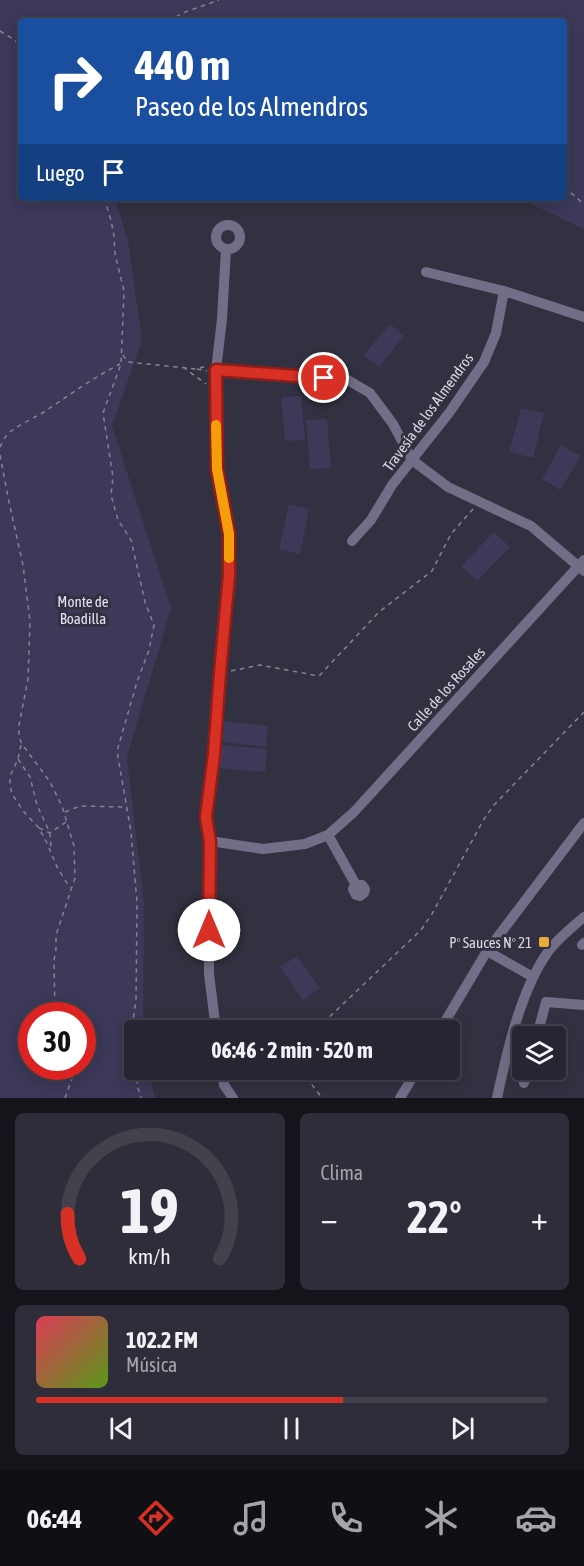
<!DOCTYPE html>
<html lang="es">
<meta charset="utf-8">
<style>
body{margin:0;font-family:"Asap Condensed",sans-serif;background:#2e2d39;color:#f1f3f6;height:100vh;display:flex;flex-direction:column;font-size:22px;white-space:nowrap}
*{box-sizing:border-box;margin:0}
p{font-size:20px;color:#a4a5ab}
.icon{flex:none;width:33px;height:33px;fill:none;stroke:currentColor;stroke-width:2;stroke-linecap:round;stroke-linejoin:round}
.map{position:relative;height:1098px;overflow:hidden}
.drawer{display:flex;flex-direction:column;gap:15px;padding:15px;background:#15141b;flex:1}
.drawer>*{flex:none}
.guide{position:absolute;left:18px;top:18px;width:549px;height:183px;border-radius:6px;box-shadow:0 3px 15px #0003,0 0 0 2px #42424d;background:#1a4fa0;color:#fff;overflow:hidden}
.buttons{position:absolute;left:512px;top:1026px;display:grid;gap:12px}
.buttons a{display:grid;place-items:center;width:54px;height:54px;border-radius:6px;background:#262531;box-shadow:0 3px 15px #0003,0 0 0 2px #42424d;font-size:30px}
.speed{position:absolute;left:18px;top:1002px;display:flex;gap:12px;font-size:30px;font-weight:700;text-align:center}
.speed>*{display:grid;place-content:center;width:78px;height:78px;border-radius:50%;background:#262531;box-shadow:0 3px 15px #0003,0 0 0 2px #42424d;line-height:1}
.speed .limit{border:9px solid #d22;background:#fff;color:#111}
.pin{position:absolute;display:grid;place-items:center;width:51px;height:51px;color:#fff;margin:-26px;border:3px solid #fff;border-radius:50%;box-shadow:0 2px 6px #0007}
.me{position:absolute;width:66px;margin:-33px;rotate:0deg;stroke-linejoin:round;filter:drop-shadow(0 0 4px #0008)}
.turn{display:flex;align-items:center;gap:21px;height:126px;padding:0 18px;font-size:27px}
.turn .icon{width:78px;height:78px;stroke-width:2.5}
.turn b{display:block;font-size:42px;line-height:51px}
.then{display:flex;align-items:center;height:57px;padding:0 18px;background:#0003;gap:12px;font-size:22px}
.big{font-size:45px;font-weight:700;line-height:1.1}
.drawer .tile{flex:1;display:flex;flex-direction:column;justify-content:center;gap:9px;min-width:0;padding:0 21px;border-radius:9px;background:#2e2d39}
.drawer .dial{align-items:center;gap:0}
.dial svg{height:156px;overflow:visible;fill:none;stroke:#42424d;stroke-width:7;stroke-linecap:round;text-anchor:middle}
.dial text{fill:#f1f3f6;stroke:none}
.song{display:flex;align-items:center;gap:18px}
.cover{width:72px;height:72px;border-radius:9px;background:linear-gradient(135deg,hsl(350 70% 55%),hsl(90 70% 35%))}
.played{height:6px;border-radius:3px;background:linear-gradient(90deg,#d93025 60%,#42424d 60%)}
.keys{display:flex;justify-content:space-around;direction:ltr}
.heat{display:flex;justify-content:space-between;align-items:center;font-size:33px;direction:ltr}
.drawer .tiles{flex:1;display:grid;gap:15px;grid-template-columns:1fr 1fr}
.tile:last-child{grid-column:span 2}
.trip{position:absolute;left:124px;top:1020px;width:336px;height:60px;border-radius:6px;background:#262531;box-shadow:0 3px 15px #0003,0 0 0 2px #42424d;font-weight:700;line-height:60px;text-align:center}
.tab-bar{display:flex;height:96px;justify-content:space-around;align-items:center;background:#0f0f14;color:#a4a5ab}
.tab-bar .icon{width:42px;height:42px}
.tab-bar .on{color:#d93025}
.tab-bar b{font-size:27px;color:#f1f3f6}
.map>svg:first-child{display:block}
</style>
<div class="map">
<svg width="584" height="1098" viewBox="0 0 584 1098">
<rect width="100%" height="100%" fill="#323141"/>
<path fill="#3c3959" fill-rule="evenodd" d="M0,0h584v229l-55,-26 -32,-5h67v-177h-543v177h94l13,43 14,99 -30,86 59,182 -44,149 17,146 -1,127h-8v40h13l7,28h-155zM32,1016h50v50h-50z
M390,324l14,12 -25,31 -15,-12z
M301,396l4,44 -20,1 -4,-44z
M521,408l23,5 -11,45 -24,-6z
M327,419l4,49 -21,1 -4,-49z
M561,445l20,11 -21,34 -18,-11z
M289,504l20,5 -9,45 -21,-5z
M494,532l16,15 -33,34 -16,-15z
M224,721l44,5 -2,21 -44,-5z
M221,745l46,4 -2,23 -46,-4z
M297,956l23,32 -17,12 -23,-33z"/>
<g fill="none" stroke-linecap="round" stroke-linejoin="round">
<path stroke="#848390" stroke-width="1.5" stroke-dasharray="4.5 4.5" stroke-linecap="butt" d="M168,21l17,-9 34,-12
M0,31l13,8 8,7
M564,187l20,17
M104,198l7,22 3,16 1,18 9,37 -3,73 -18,49 10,64 -2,18 7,25 13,20 14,62 9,23 -5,25 -12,32 -20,69 14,81 6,70 -1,99 -4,26 3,14
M123,355l5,7 68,7 11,-3
M183,367l23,17
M197,369l10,2
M0,447c2,-4 4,-9 7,-12 7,-8 27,-17 37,-23 25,-17 49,-34 76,-48
M0,455l9,47 14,63 7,56 -2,58 -9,46v12l3,7 28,38 12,24 12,40 1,32 -19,57v14l-2,11 1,56
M231,671l29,-6 59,11 60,-64 53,-41 19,-37 22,-25
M21,745l-3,14 -8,17v9l2,9 12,18 15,16 8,15 10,24 13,21
M18,759l12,18 7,28 13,28 1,16
M65,812l15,-6 45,1
M39,828l11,5 16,-11
M318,1030l5,-7 98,-93 11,-16 52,-95 10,-14 90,-93
M138,1070l-1,15 4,13
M301,1070l21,28
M65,1098l8,-22v-10"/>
<path stroke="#716f87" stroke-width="10" d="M216 237a12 12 0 1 1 24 0a12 12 0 1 1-24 0Z
M426,272l78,19 80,26
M216,370l130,9 24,14 23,31 19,36 36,27 83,39 53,45
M352,541l19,-21 21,-35 57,-72 35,-51 12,-29 8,-42
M328,835l28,50
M210,841l53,8 42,-5 23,-9 26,-23 230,-252
M356,885h6l3,4 -1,4 -4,3 -4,-1 -3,-6z
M582,945l2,-2
M487,951l46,26
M216,1030l-7,-56 1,-133 -4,-24 8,-63 6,-81 9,-98v-41l-12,-65 -1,-99 6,-51 4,-70
M440,1030l47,-79 97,-128
M537,1036l9,-34 38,3
M222,1070l2,15 9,13
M524,1083l3,-13
M400,1098l17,-28
M497,1098c10,-47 24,-110 53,-149 10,-12 22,-22 34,-32"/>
</g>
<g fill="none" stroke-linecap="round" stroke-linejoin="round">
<g stroke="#8d1f18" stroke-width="15">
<path id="route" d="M209,930l1,-88 -4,-25 8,-63 6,-81 9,-98v-41l-12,-65 -1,-99 108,8"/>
</g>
<use href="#route" stroke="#d93025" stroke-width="10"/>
<path stroke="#f59e0b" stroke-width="10" d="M216,425l1,44 12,65v24"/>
</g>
<rect fill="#eaaa39" stroke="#323141" stroke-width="2" x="538" y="936" width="12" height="12" rx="3"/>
<g text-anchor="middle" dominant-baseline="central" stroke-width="6" stroke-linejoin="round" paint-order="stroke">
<g font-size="15" fill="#dad9e4" stroke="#323141">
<text transform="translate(428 412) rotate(-54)">Travesía de los Almendros</text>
<text transform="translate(446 689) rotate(-48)">Calle de los Rosales</text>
</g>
<g font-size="15" fill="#e2e1f2" stroke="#323141">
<text x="83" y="601">Monte de<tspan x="83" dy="17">Boadilla</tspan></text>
</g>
<g font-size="15" fill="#dad9e4" stroke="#323141" text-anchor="end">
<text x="532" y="942">Pº Sauces Nº 21</text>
</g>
</g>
</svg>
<div class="buttons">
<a><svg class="icon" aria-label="layers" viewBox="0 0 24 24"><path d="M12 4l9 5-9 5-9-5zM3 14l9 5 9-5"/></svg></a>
</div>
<div class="speed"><div class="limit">30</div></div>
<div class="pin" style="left:324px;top:378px;background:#d93025"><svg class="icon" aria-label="arrive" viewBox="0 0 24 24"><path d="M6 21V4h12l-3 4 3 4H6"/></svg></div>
<svg class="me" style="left:209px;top:930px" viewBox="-20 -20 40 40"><circle r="19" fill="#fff"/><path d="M0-13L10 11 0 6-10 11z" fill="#d93025"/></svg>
<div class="trip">06:46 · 2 min · 520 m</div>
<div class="guide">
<div class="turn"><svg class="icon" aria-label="right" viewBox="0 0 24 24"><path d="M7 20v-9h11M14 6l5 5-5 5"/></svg><div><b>440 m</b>Paseo de los Almendros</div></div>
<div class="then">Luego<svg class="icon" aria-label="arrive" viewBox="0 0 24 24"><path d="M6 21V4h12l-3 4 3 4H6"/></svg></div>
</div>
</div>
<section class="drawer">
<div class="tiles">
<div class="tile dial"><svg viewBox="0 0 100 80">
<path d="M14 69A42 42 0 1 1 86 69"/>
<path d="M14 69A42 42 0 0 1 8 46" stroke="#d93025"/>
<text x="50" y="56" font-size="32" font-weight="700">19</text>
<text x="50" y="72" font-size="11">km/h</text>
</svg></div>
<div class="tile"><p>Clima</p>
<div class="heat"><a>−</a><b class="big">22°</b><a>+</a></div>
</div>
<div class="tile">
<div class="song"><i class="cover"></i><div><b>102.2 FM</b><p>Música</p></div></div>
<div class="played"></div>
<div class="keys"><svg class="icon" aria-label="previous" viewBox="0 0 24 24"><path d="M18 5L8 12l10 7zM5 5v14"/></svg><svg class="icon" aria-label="pause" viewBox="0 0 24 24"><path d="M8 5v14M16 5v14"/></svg><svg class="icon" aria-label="next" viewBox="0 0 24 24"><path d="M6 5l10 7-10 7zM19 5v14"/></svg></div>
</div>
</div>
</section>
<nav class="tab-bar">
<b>06:44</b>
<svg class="icon on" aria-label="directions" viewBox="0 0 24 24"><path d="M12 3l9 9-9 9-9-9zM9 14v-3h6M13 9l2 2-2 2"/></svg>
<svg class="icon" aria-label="music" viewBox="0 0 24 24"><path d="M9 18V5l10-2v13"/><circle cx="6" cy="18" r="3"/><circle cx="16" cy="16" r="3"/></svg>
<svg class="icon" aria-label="phone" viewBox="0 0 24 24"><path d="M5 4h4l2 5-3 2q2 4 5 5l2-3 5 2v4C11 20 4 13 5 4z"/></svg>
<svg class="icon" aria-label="climate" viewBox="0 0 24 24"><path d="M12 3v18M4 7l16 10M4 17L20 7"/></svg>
<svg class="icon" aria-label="car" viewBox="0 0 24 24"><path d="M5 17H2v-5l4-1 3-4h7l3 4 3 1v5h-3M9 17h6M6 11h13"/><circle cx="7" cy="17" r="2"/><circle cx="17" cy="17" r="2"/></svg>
</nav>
